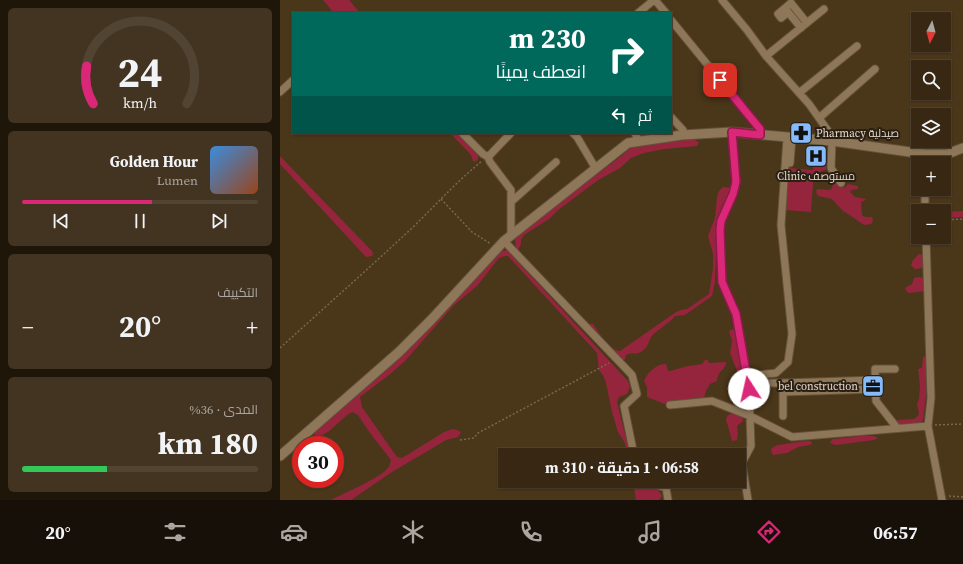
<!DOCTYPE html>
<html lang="ar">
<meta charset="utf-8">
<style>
body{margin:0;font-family:"Source Serif 4",Cairo,serif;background:#433421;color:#f1f3f6;direction:rtl;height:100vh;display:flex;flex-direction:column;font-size:15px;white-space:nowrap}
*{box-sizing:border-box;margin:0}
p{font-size:13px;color:#aba6a0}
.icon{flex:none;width:22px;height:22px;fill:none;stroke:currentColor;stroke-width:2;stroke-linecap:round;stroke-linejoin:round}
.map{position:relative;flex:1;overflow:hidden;direction:ltr}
.drawer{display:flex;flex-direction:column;gap:8px;padding:8px;background:#1f160a;width:280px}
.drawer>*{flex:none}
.banner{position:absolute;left:12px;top:12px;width:380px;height:122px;border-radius:0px;box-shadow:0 1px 3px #0004,0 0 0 1px #524433;direction:rtl;background:#00695c;color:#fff;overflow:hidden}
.needle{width:26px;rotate:186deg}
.tools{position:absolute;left:631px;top:12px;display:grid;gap:8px}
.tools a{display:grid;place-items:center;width:40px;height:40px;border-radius:0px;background:#382813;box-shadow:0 1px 3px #0004,0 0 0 1px #524433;font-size:20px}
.speed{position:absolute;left:12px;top:436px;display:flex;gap:8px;font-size:20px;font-weight:700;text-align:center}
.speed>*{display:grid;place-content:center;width:52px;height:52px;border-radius:50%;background:#382813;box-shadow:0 1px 3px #0004,0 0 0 1px #524433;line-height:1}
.speed .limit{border:6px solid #d22;background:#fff;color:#111}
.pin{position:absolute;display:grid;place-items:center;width:34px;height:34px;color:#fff;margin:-17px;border-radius:8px;box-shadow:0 2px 6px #0006}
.me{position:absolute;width:44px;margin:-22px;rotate:350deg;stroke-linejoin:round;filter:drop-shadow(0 0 3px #0008)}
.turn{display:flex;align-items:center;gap:14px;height:84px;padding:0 20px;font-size:18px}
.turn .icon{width:52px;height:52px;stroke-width:2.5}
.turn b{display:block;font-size:28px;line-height:34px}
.then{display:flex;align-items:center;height:38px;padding:0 20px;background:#0003;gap:8px;font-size:15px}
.big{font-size:30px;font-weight:700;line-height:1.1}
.drawer .card{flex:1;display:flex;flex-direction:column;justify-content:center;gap:6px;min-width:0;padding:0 14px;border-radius:6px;background:#433421}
.drawer .dial{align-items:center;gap:0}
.dial svg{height:104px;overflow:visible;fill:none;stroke:#524433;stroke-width:7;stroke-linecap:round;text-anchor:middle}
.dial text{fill:#f1f3f6;stroke:none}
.song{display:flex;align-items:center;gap:12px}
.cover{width:48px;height:48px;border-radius:6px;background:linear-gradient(135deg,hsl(210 70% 55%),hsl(20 70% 35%))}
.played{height:4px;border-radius:2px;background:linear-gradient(90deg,#db2777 55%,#524433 55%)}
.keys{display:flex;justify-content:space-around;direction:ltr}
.heat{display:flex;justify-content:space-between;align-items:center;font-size:22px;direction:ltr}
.charge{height:6px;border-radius:3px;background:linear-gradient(90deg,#34c759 36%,#524433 0)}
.trip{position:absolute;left:218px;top:448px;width:248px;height:40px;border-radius:0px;background:#382813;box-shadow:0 1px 3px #0004,0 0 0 1px #524433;font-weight:700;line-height:40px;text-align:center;direction:rtl}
.tab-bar{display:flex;height:64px;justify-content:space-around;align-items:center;background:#161008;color:#aba6a0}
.tab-bar .icon{width:28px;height:28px}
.tab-bar .active{color:#db2777}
.tab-bar b{font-size:18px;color:#f1f3f6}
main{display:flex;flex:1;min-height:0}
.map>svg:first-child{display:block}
</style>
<main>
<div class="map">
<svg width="683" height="500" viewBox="0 0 683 500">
<rect width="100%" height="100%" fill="#4a3619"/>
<path fill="#95253d" d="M43,0h26l11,13h-26z
M170,133h8l20,21v5l-3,3 -2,-1 -2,-6z
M413,139l4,2 2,2 -2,3 -33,3 -20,4 -13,5 -11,10 -20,11 -10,7 -33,25 -8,8 -25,16 -3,4v5l-3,6 -2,-1 -1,-10 3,-5 102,-77 13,-11z
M0,156l92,95 1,2 -1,3 -6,1 -86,-93z
M535,165h11v5l-5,1 -1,5 -4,3 -1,-1 -2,-11z
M508,168l26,2 -3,42 -26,-2z
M556,179l9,8 3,-3 10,2v3l-7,1 -1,2 5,5 11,2 -2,2 -3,1 1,13 3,2h7l1,4 -2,3 -7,1 -16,-11 -5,-3 -11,-12 -14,-3 -2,-4 1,-3 13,1 2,-2 2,-8z
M443,187l8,1 -9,18 -5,15 -2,61 -3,14 -27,19 -10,1c-6,8 -19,14 -24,21 -4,8 -2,9 -10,15 -5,3 -10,0 -15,3l-1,4 -2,2 -34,-35 1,-2h3c6,9 16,26 27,27l56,-39 5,-2 6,-1 22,-15 4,-26v-14l-5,-18 7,-18 2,-21 2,-6z
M683,211v6l-19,1v-6z
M227,250l121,131 2,6 -3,7 -8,3 -2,5 13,53h-3l-2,-12 -7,-11 -6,-20 -6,-29 -3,-8 -4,-5 -2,-17 -89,-97h-3l-6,2 -22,28 -23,19 -49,56 -16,14 -29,22 2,10 35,50 5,1 42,-26 9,-3 4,1 4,2 -3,5 -12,3 -20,12 -34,20 -41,28h-20c13,-7 47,-21 56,-31 3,-3 3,-6 4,-9l-21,-27 -12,-18 -6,-3c-13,7 -23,25 -38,25l1,-6 24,-21 53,-45 108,-114z
M639,254l5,1v9l-1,4 -8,1 -4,-4 2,-5z
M639,277l4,1 2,3v10l-15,2 -3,-1 -2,-4 7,-4 2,-6z
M452,329l3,1 5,34 5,20 -2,2 -4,-3 -2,-12 -7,-18 2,-12 -3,-10z
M646,356l1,31 -4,34 -5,2 -20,1 -1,-4 17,-1 4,-3 1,-3 -2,-9 2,-5 1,-13 -2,-17 4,-1 1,-11z
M425,360h3l1,3 17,-1c0,8 -8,8 -9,19l-7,3 -4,7 -2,7 -39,6 -18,-7v-10l-3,-6c3,-8 13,-18 22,-17l2,7h2l18,-5 14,-2z
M454,413l9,5v3l-6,5 1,8 -1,6 -5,1 -6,-22 2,-4z
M578,436h16l4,2 -4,2 -38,5 -4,-1 -2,-2 3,-3 12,-1z
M526,441h5l1,3 -2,1 -12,2 -11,6 -13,2 -2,-1 -1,-5 6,-4z
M353,481h4l20,7 5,8 -3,4h-23z"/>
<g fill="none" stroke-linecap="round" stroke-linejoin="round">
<g stroke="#635239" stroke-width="9">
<path id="minor" d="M375,0l11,13
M442,0l25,30 19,26 43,48 22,31 1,6 -1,27 10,15
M358,13l16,-13
M391,20l89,109v6
M521,28l-13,-16 -7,6 -3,-4 13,-11 16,20
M486,56l58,-47
M0,92l13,-12
M519,93l58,-47
M391,117l12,13 1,5
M539,118l56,-49
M452,132l4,50 -3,12 -12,27 -1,9 2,52 14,33 13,74 2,57 -9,17 6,37
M182,133l21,21 5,3
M293,133l4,4 19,32
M355,133l4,9
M644,154v9
M510,163l2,-25
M645,189v22
M231,202l45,-40
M231,236v-46l-21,-28 -2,-5 23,-24
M646,237l5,161 -3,28 14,74
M224,241l128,134 5,19 -13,12 10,49
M615,369h-20l1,32 21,27
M467,376l29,-3 12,-11 4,-28 -11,-109 6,-87
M480,383h23v9l93,-3
M503,383l93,-3
M503,392v24
M390,405l42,-4 38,15 42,21 136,-11
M364,481l22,7 2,12"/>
</g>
<g stroke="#635239" stroke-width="11">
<path id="tertiary" d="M0,456l119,-104 32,-32 73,-79 124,-98 54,-8 50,-3 100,9 92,13h23l16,-6"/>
</g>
<path stroke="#79684e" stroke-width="1.5" stroke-dasharray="2 2" stroke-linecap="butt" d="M161,199l31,33 19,12
M664,220l19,-1
M0,348c44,-40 88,-79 131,-119 24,-23 45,-47 71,-68
M655,425l28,-1
M180,440l14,-2 4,-5 131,-70
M669,496l14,1"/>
<use href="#minor" stroke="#8e7759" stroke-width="7"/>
<use href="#tertiary" stroke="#8e7759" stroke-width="9"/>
</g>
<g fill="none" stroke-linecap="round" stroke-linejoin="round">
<g stroke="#8e194d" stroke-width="10">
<path id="route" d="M440,80l40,49v6l-28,-3 4,50 -3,12 -12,27 -1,9 2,52 14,32 13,75"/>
</g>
<use href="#route" stroke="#db2777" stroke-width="7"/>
</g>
<defs>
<g id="pharmacy-square" transform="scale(1.15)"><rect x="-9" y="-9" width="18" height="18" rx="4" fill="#86bbfb" stroke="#291f13"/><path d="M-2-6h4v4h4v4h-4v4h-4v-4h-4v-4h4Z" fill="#111"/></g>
<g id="hospital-square" transform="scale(1.15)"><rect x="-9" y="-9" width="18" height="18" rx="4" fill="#86bbfb" stroke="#291f13"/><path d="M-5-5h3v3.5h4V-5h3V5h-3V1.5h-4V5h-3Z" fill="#111"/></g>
<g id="office-square" transform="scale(1.15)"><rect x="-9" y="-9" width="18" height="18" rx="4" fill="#86bbfb" stroke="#291f13"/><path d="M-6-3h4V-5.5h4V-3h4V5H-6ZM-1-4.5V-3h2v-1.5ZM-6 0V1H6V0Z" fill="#111"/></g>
</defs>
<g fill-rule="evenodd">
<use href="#pharmacy-square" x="521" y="133"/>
<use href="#hospital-square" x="536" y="156"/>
<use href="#office-square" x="593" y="386"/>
</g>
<g text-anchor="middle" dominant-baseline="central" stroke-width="4" stroke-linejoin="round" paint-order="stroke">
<g font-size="11" fill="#e6d9c9" stroke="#291f13" text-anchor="start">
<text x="536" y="133">Pharmacy صيدلية</text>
<text x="536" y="176" text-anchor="middle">Clinic مستوصف</text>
<text x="578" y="386" text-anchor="end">bel construction</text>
</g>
</g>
</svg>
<div class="tools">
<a><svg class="needle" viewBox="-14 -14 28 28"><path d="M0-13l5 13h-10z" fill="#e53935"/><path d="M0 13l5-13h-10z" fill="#aba6a0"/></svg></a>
<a><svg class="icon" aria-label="search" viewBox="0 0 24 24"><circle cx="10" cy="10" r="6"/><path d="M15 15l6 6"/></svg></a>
<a><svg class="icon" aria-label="layers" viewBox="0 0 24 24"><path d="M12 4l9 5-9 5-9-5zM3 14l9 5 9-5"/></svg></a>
<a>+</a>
<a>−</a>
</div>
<div class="speed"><div class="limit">30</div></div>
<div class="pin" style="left:440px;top:80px;background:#d93025"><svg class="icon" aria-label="arrive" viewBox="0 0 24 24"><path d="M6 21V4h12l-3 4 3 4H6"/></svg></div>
<svg class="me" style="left:469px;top:389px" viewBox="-20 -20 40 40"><circle r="19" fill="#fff"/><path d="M0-13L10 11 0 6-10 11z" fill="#db2777"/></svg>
<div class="trip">06:58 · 1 دقيقة · 310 m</div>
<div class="banner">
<div class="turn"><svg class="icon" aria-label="right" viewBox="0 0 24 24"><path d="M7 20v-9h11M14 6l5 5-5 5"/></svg><div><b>230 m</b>انعطف يمينًا</div></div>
<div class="then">ثم<svg class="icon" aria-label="left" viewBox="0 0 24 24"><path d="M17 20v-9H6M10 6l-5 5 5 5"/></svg></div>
</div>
</div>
<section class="drawer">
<div class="card dial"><svg viewBox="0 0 100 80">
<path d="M14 69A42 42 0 1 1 86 69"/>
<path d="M14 69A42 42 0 0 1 9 40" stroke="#db2777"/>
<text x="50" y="56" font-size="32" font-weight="700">24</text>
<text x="50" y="72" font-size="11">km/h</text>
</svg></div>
<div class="card">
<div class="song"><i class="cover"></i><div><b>Golden Hour</b><p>Lumen</p></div></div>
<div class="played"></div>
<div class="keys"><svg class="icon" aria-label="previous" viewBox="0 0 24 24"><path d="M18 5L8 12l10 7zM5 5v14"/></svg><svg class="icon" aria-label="pause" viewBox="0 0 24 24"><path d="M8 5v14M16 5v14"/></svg><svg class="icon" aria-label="next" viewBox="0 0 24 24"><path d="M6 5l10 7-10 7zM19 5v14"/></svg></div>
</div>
<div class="card"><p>التكييف</p>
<div class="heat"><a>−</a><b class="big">20°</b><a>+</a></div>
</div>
<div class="card"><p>المدى · 36%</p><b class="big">180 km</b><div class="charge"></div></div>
</section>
</main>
<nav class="tab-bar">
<b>06:57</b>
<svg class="icon active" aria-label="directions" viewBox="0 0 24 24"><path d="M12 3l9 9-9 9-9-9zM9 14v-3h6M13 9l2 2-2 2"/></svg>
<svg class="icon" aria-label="music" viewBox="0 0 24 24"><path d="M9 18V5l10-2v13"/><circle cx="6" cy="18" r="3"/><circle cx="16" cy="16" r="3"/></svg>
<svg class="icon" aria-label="phone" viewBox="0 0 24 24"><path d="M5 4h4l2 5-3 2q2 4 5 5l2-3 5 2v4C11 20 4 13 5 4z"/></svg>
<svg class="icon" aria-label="climate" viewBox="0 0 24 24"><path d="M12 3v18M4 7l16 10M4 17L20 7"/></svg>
<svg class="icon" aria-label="car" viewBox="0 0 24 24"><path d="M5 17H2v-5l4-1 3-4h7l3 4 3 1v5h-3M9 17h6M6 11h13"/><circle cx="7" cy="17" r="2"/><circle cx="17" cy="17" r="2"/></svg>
<svg class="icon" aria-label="filters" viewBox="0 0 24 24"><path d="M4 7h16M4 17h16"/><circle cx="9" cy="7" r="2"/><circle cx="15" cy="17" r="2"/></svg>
<b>20°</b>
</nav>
